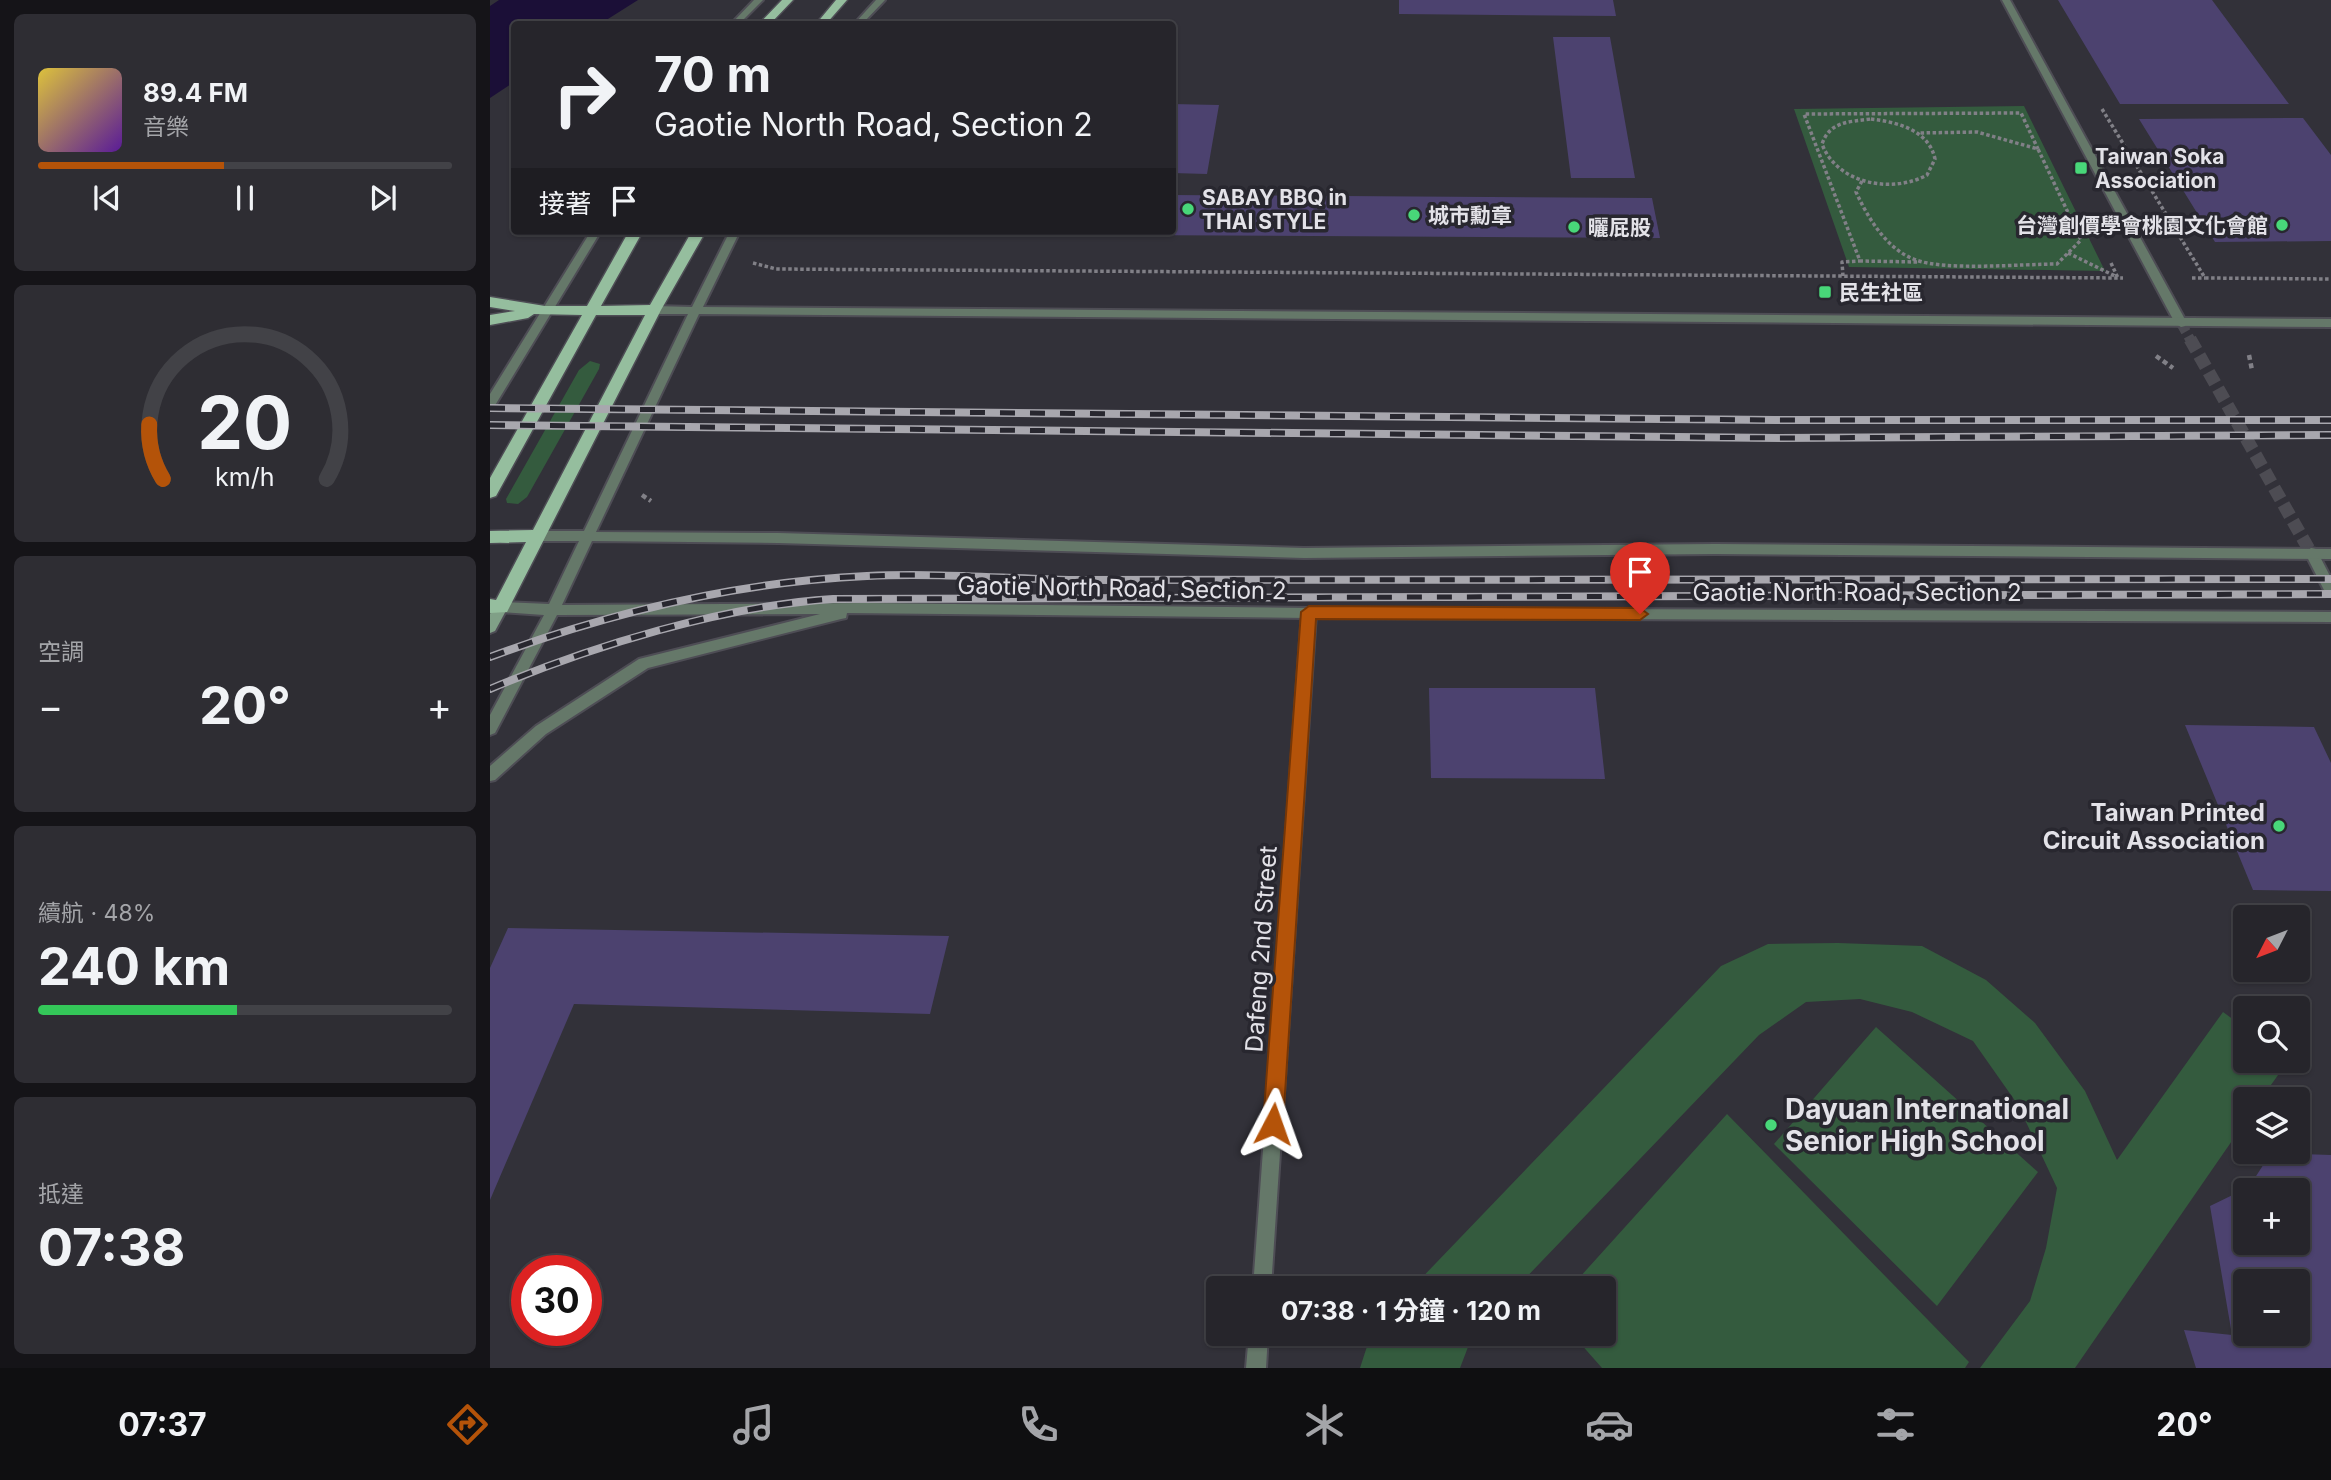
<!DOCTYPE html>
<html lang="zh-TW">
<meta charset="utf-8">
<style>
body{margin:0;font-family:Inter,"Noto Sans TC",sans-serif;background:#2e2d33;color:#f1f3f6;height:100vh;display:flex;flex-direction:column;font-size:26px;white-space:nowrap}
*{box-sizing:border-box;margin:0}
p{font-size:23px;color:#a4a5a9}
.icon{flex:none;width:38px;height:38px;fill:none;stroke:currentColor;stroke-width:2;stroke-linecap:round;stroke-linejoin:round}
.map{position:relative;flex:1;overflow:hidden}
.sheet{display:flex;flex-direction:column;gap:14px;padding:14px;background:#151418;width:490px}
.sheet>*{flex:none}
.top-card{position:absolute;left:21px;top:21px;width:665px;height:214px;border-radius:7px;box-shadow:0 2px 5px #0004,0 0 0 2px #424247;background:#26252b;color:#f1f3f6;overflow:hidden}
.needle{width:46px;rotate:228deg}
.tools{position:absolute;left:1743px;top:905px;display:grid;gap:14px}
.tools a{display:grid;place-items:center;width:77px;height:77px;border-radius:7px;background:#26252b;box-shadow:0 2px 5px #0004,0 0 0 2px #424247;font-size:35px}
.speed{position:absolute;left:21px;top:1255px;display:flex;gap:14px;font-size:35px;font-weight:700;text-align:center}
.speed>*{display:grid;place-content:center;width:91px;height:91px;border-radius:50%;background:#26252b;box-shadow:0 2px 5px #0004,0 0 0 2px #424247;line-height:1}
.speed .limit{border:10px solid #d22;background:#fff;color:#111}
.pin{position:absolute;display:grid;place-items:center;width:60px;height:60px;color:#fff;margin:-72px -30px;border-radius:50% 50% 50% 0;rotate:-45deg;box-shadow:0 0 7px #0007}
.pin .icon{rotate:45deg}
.me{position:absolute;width:77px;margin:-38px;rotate:4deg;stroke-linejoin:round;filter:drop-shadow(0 0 5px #0008)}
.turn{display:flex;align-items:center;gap:24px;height:147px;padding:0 28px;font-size:32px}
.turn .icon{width:91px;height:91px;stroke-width:2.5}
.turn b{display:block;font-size:49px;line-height:60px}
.then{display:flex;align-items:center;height:66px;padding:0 28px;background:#0003;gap:14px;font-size:26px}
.big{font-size:52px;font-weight:700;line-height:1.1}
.sheet .tile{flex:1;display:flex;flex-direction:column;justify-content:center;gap:10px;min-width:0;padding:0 24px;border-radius:10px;background:#2e2d33}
.sheet .dial{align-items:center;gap:0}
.dial svg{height:182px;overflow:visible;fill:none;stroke:#424247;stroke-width:7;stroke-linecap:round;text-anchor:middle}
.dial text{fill:#f1f3f6;stroke:none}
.song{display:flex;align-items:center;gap:21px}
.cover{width:84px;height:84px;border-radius:10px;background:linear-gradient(135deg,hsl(50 70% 55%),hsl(270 70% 35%))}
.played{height:7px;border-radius:4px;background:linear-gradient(90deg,#b45309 45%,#424247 45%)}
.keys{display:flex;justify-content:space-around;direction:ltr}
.heat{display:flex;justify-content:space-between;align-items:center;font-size:38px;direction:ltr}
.charge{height:10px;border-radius:5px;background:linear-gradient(90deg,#34c759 48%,#424247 0)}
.trip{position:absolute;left:716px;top:1276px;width:410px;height:70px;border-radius:7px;background:#26252b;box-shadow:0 2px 5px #0004,0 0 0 2px #424247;font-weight:700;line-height:70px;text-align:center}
.dock{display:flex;height:112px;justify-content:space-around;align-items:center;background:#0f0f11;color:#a4a5a9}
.dock .icon{width:49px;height:49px}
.dock .active{color:#b45309}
.dock b{font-size:32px;color:#f1f3f6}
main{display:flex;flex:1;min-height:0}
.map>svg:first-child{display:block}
</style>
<main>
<section class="sheet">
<div class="tile">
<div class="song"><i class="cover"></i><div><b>89.4 FM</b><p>音樂</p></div></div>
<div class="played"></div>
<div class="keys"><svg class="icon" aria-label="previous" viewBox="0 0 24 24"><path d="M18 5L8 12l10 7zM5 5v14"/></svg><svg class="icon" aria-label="pause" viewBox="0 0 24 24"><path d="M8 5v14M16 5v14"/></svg><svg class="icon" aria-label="next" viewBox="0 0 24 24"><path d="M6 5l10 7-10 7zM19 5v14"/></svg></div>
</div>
<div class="tile dial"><svg viewBox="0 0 100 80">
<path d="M14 69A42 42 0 1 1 86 69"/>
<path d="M14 69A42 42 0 0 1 8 45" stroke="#b45309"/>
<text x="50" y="56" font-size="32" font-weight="700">20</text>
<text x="50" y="72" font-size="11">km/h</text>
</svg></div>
<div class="tile"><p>空調</p>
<div class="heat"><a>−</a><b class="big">20°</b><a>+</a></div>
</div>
<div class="tile"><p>續航 · 48%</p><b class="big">240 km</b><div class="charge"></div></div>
<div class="tile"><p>抵達</p><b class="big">07:38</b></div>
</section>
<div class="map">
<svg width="1841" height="1368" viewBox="0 0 1841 1368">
<rect width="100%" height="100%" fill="#323139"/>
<path fill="#345b3e" d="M1534,106l81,165 -256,-4 -55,-158z
M100,361l10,3 -1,5 -72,128 -9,7 -11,-1 -1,-4 73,-129z
M1348,943l84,3 64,34 49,43 50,68 32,69 106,-148 22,16v32l43,1 -27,38h-16v23l-170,246h-95l50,-67 16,-53 11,-60 -39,-83 -45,-64 -61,-29 -52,-13 -54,3 -47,33 -243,253h-104l309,-322 47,-22z
M1386,1027l162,145 -101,134 -163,-162z
M1237,1114l242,248 -4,6h-363l-30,-34h31v-46h-33z
M881,1334h102l-13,34h-100z"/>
<path fill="#1b0f37" d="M9,0h139l-38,24h-86v58l-24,16v-92z"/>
<path fill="#4c426f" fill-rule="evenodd" d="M909,0h214l3,16 -217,-2z
M1568,0h154l77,104h-169z
M1063,37h57l25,141h-64z
M682,104l47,1 -12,69 -35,-1z
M1813,118l28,37v86l-116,1 -76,-123z
M682,195l480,3 8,40 -538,-3v-4h50z
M939,688h166l10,91 -174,-1z
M1695,725l129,2 17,36v128l-78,-1z
M18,928l441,8 -19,78 -356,-10 -84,196v-232z
M1781,1153l60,2v213h-135l-12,-38 48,5 -22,-129 35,-17v53h53v-52h-51zM1755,1281h53v53h-53z"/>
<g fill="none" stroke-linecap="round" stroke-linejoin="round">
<path stroke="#4d4c53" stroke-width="10" stroke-dasharray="10 5" stroke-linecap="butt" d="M1691,323l10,18"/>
<path stroke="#4d4c53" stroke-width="13" stroke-dasharray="13 6" stroke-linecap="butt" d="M1700,339l121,214"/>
<g stroke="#4e4d55" stroke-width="4">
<path id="minor" d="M1512,0h8l177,323 -2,3 -4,1 -6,-4z
M1821,548l5,1 15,29v17l-5,-1 -21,-41z
M819,608l7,5 -45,675h-18l49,-675z
M759,1334h19l-2,34h-20z"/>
</g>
<g stroke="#4e4d55" stroke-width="4">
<path id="tertiary" d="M264,0h9l-24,24h-8z
M386,0h9l-23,24h-8z
M101,231h10l-107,176 -4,1v-14z
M240,231h10l-37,76 1628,12v8l-1632,-13 -103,218 182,1 526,15 411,-4 616,5v10l-616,-5 -411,4 -526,-15 -186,-2 -30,64 303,-2 444,5 1022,4v10l-1022,-4 -462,-5 -1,5 -5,1 -193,49 -102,66 -51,46 -5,1v-15l46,-40 103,-67 181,-45 -263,1 -62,118 -5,2v-20l54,-100 -43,-3 -7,-5 7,-5 48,2 30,-63h-43l-6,-5 6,-5h48l104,-217h-34l-6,-4 6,-4 38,1z"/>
</g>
<g stroke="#4e4d55" stroke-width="4">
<path id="secondary" d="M11,602l7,5 -13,24 -5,2v-19l6,-11z"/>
</g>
<g stroke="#4e4d55" stroke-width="3">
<path id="primary" d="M292,0h11l-23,24h-11z
M346,0h11l-21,24h-10z
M139,231h14l-42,75 49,-1 42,-74h14l-45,79 -154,302 -17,1v-14l6,1 30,-58 -36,1v-12l43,-1 112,-215h-49l-100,181 -6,2v-20l92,-163 -48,-1 -6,4 -38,7v-10l25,-4 -25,-4v-10l55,9h42z"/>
</g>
<path stroke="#818087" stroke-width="3.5" stroke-dasharray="3.5 2.5" stroke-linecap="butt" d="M1612,109l103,169 126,1
M1381,119c26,3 58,11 64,40l-8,16c-35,19 -90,9 -105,-31 8,-23 27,-22 49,-25z
M1372,181l-6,11c12,26 31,58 60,68 29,11 107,4 141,4l24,-24 -43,-91 -61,-17 -59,1
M1578,253l49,24
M1427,262l-57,-1 -56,-147 217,-1 17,36
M263,263l23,6 1347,9
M1621,263l7,15
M1353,276l-1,-14 18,-1
M1702,278h13"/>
<path stroke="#818087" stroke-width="4.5" stroke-dasharray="5 3.5" stroke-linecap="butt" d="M1759,355l3,15
M1666,356l17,12
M152,495l9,6"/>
<use href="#minor" fill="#657869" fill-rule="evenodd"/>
<use href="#tertiary" fill="#657869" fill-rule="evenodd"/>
<use href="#secondary" fill="#80a087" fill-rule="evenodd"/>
<use href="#primary" fill="#95be9e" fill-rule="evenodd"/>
<g stroke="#a8a7ae" stroke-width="8">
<path id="rail" d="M0,408l1285,12h556
M0,425l1289,13 552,-3
M0,657c121,-45 247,-75 377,-81 67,-3 135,2 202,4l1262,-1
M0,689c102,-43 232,-83 343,-90l1498,-5"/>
</g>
<use href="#rail" stroke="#28272f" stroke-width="5" stroke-dasharray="15" stroke-linecap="butt"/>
</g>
<path fill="#b45309" stroke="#753606" stroke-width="2" d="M819,606l331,2 8,6 -8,6 -324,-1 -33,505 -3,7 -7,3 -7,-3 -3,-7 38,-512z"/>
<g fill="#48d779" stroke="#28272f" stroke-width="2.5">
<rect x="1584" y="161" width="14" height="14" rx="3.5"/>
<circle cx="698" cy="209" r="7"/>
<circle cx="924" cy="215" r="7"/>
<circle cx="1792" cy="225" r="7"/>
<circle cx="1084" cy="227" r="7"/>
<rect x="1328" y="285" width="14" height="14" rx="3.5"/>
<circle cx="1789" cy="826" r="7"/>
<circle cx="1281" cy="1125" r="7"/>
</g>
<g text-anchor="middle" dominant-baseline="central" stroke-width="7" stroke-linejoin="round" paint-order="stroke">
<g font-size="21" font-weight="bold" fill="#e3e2e8" stroke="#28272f" text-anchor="start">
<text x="1605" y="156">Taiwan Soka<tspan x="1605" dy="24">Association</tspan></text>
<text x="712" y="197">SABAY BBQ in<tspan x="712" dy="24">THAI STYLE</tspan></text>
<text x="938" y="215">城市勳章</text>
<text x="1778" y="225" text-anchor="end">台灣創價學會桃園文化會館</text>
<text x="1098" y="227">曬屁股</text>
<text x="1349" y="292">民生社區</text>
</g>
<g font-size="24" fill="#e3e2e8" stroke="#28272f">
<text transform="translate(632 588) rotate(1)">Gaotie North Road, Section 2</text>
<text x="1367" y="592">Gaotie North Road, Section 2</text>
<text transform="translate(771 949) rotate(-86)">Dafeng 2nd Street</text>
</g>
<g font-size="24" font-weight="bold" fill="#e3e2e8" stroke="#28272f" text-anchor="end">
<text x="1775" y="812">Taiwan Printed<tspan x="1775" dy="28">Circuit Association</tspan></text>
</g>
<g font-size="28" font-weight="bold" fill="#e3e2e8" stroke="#28272f" text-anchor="start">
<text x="1295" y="1109">Dayuan International<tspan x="1295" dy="32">Senior High School</tspan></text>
</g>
</g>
</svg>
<div class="tools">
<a><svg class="needle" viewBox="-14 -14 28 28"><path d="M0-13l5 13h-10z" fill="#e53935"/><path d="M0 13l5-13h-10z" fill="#a4a5a9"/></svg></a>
<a><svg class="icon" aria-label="search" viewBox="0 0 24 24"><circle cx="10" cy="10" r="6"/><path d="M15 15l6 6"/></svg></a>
<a><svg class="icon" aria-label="layers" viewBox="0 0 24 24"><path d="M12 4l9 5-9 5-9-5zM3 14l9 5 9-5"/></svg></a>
<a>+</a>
<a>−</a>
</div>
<div class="speed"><div class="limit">30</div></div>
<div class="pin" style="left:1150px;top:614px;background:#d93025"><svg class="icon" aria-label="arrive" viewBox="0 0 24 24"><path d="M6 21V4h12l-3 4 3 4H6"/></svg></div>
<svg class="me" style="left:783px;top:1124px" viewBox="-20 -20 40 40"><path d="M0-17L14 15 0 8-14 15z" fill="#b45309" stroke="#fff" stroke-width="4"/></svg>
<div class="trip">07:38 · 1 分鐘 · 120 m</div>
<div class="top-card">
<div class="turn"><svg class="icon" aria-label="right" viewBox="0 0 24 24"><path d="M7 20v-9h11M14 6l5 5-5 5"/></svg><div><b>70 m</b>Gaotie North Road, Section 2</div></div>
<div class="then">接著<svg class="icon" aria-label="arrive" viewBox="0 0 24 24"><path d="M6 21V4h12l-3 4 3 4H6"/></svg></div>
</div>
</div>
</main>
<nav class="dock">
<b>07:37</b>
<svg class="icon active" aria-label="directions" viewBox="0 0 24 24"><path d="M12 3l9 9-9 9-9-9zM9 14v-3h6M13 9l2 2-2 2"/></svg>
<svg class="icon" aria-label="music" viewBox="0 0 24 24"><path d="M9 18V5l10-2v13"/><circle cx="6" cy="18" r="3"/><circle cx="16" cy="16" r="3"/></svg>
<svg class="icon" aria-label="phone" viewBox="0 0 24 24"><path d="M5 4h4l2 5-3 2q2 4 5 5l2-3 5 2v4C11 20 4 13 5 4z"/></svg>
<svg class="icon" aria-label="climate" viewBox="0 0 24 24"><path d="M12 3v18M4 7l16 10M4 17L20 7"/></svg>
<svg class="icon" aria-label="car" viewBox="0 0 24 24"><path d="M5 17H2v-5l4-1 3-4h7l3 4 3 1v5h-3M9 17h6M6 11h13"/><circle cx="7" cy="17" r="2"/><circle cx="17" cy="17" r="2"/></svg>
<svg class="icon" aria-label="filters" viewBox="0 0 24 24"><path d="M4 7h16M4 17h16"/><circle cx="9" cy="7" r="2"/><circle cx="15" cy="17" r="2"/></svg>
<b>20°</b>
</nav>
